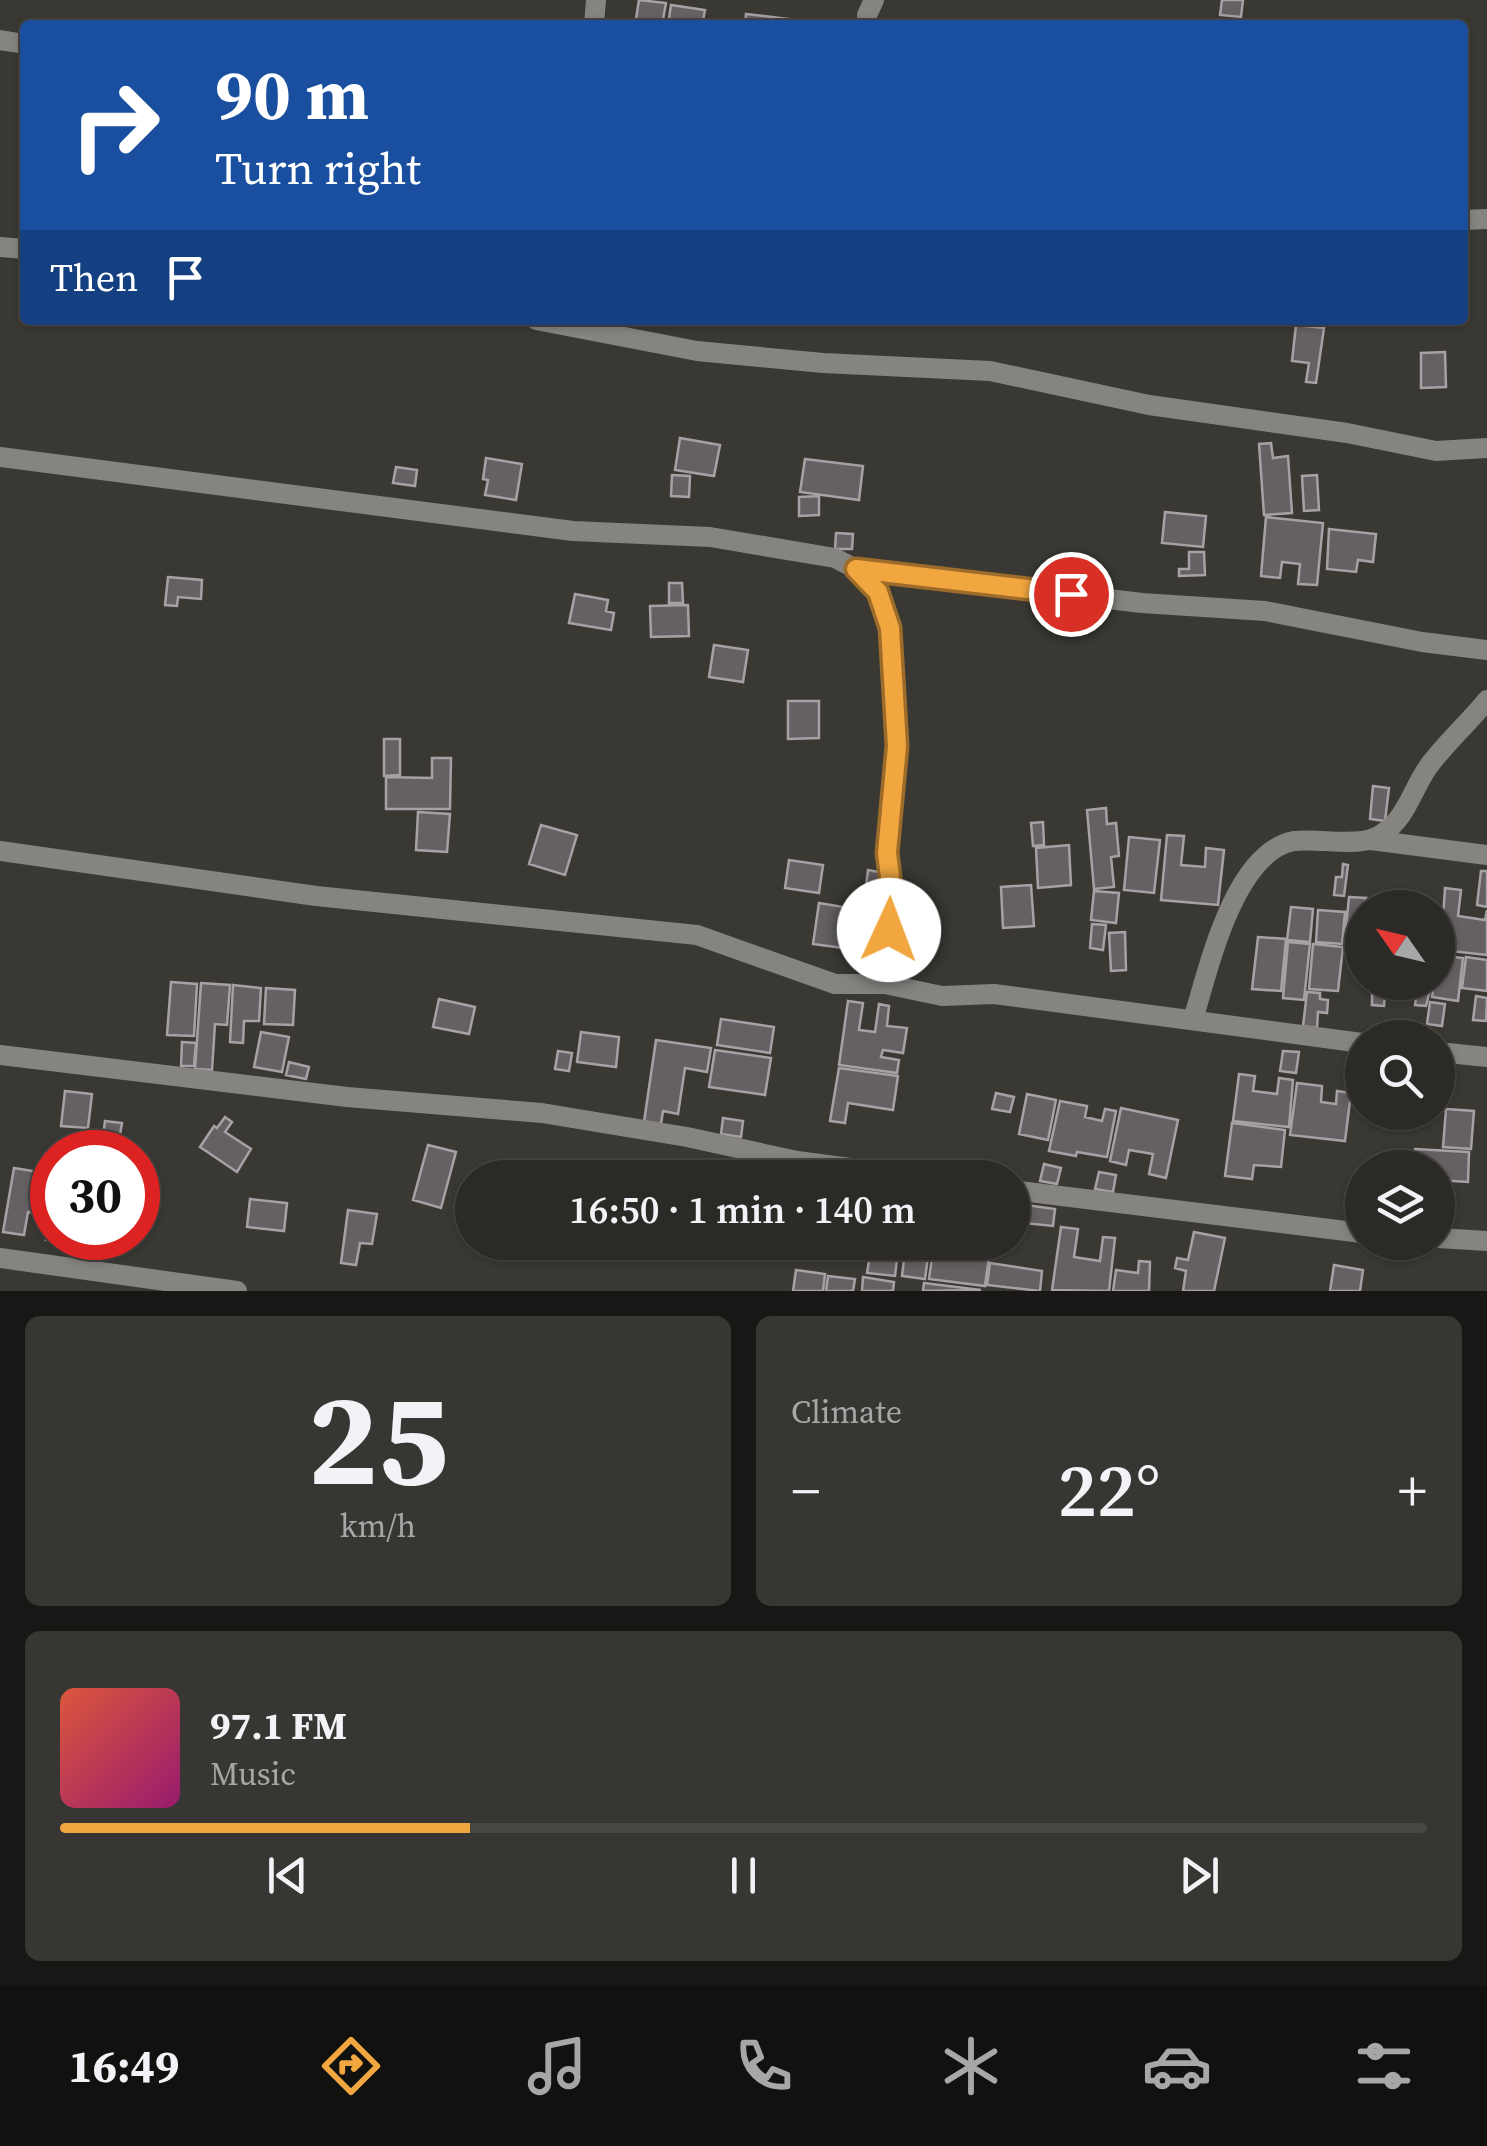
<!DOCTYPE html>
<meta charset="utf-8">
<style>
body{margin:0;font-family:"Source Serif 4",serif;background:#373632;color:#f1f3f6;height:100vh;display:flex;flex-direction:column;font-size:38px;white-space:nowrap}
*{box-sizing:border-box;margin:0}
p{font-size:32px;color:#a6a7a7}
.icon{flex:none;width:55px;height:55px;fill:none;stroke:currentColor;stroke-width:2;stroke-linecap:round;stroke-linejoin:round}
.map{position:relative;height:1291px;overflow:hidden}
.side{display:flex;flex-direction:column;gap:25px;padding:25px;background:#181715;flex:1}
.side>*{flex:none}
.guide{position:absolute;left:20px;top:20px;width:1448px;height:305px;border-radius:10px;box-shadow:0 2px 8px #0004,0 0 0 2px #474643;background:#1a4fa0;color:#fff;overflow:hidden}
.needle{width:65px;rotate:304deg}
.fabs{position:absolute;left:1345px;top:890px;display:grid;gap:20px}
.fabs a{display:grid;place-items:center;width:110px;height:110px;border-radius:50%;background:#2b2a26;box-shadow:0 2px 8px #0004,0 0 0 2px #474643;font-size:50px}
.speed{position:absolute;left:30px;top:1130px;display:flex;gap:20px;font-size:50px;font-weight:700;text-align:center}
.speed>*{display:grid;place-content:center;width:130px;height:130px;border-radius:50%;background:#2b2a26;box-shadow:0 2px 8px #0004,0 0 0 2px #474643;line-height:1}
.speed .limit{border:15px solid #d22;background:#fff;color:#111}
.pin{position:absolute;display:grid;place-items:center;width:85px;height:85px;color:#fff;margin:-42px;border:5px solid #fff;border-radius:50%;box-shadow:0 2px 10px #0007}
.me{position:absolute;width:110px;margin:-55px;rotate:2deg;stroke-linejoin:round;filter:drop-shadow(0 0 8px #0008)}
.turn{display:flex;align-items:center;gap:35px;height:210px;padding:0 30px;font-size:45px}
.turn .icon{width:130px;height:130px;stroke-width:2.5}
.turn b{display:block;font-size:70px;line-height:85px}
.then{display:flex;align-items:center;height:95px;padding:0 30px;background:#0003;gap:20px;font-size:38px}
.big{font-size:75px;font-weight:600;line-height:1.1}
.side .tile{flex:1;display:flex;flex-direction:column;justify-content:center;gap:15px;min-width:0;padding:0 35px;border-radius:15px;background:#373632}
.side .dial{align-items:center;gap:0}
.dial b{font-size:130px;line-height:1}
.song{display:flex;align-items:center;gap:30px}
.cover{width:120px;height:120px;border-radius:15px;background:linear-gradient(135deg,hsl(10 70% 55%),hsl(320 70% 35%))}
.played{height:10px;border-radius:5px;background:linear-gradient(90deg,#f1a640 30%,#474643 30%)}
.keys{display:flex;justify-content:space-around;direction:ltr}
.heat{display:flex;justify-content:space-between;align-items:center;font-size:55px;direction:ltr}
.side .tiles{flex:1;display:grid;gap:25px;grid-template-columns:1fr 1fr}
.tile:last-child{grid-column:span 2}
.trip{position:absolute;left:455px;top:1160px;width:575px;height:100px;border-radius:50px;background:#2b2a26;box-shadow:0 2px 8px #0004,0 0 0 2px #474643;font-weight:600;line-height:100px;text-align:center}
.menu{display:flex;height:160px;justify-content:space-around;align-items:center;background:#11110f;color:#a6a7a7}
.menu .icon{width:70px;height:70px}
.menu .current{color:#f1a640}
.menu b{font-size:45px;color:#f1f3f6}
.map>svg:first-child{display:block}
</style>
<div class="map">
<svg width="1487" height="1291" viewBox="0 0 1487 1291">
<rect width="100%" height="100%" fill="#393833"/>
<path fill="#656063" stroke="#a7a1a5" stroke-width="2.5" d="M639,0l27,3 -4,22h-27z
M1222,0h21l-2,17 -21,-2z
M671,5l34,5 -3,15h-34z
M746,14l43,5 -1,6h-43z
M1296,325l28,3 -8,55 -10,-1 3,-19 -17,-2z
M1445,352l1,35 -25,1v-35z
M680,438l40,7 -6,31 -39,-6z
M1271,443l2,15 15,-2 4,57 -28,2 -5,-71z
M486,458l36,6 -6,36 -31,-5 3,-15 -5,-1z
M805,459l58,7 -4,34 -59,-8z
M396,467l21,3 -2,16 -22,-3z
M672,475l18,1 -1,21 -18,-1z
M1317,475l2,35 -15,1 -2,-35z
M819,496v19l-20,1v-19z
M1165,512l41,4 -3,31 -41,-4z
M1266,517l57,6 -6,62 -19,-1 2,-20 -18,-2 -2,16 -19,-2z
M1329,529l47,5 -3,28 -15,-2 -2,12 -29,-3z
M836,533l17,1 -1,15h-17z
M1189,552h15l1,23 -26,1v-7h10z
M168,577l34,3 -1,19 -23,-2 -1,9 -12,-1z
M669,583h13l1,20h-14z
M575,594l33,6 -2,11 8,2 -3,17 -42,-7z
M688,605l1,31 -38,1 -1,-31z
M714,645l34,5 -5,32 -34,-5z
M788,701h31v37l-31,1z
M384,739h16v36l-16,1z
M432,758h19l-1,51h-64v-32l46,1z
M1373,786l16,2 -4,33 -15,-2z
M1106,808l1,16 9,-1 3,33 -8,1 3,30 -20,2 -7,-79z
M418,812l32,2 -3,38 -31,-2z
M1043,822l1,23 -11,1 -2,-23z
M541,825l36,10 -12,40 -36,-11z
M1167,835l17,1 -3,29 24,2 1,-19 18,2 -6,55 -57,-5z
M1129,837l31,3 -6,53 -30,-3z
M1069,845l2,40 -33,3 -2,-40z
M789,860l34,5 -4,28 -34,-5z
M1343,864l5,1 -4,31 -10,-1 2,-18h6z
M868,870l16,3 -3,24 -16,-2z
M1481,871h6v36l-10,-2z
M1031,885l3,41 -31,2 -2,-41z
M1445,888l16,2 -3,26 27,4 2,-10v45l-46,-5z
M1094,891l25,2 -3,30 -25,-3z
M1349,897l17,1 -4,10v40l-18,-1z
M819,903l30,5 -6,40 -30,-4z
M1291,907l22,2 -3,33 -23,-2z
M1318,910l27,2 -3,32 -26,-2z
M1092,924l14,1 -3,25 -13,-2z
M1125,932l1,38 -15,1 -2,-38z
M1258,937l28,2 -5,52 -29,-2z
M1288,942l22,2 -6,56 -21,-2z
M1313,944l30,3 -5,44 -29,-2z
M1438,955l25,3 -5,43 -26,-4 2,-15h4z
M1466,957l21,3v31l-25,-3z
M171,982l26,2 -3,52 -27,-1z
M1372,982h60l-6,24 -11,-1 2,-15 -31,-4 -2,20 -12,-1z
M201,983l29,2 -3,40 -12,-1 -3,46 -17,-1z
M233,985l28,3 -2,33h-15l-1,22 -13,-1z
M266,988l29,2 -2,35 -29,-1z
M1307,992l13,1v6l8,1 -1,13 -9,-1 -1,16 -14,-2z
M1476,996l11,2 -1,23 -13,-1z
M439,999l36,8 -6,27 -36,-7z
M848,1001l15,2 -4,27 16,2 4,-28 10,2 -2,20 20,2 -4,25 -20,-3 -2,7 18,3 -2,13 -58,-8z
M1430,1002l15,2 -3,22 -15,-2z
M721,1019l53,8 -4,26 -53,-8z
M261,1032l28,5 -7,35 -28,-5z
M581,1032l38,5 -3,30 -39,-5z
M656,1040l55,8 -4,24 -22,-4 -7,46 -15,-3 -2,13 -17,-2z
M182,1042l14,1 -2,23h-13z
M715,1050l56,8 -6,37 -56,-8z
M558,1051l14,2 -3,18 -14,-2z
M1283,1051l16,1 -3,21 -16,-2z
M289,1062l20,5 -3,12 -20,-4z
M839,1068l59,8 -5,34 -45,-7 -3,20 -15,-2z
M1239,1074l16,2 -2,15 24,3 2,-16 14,2 -4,47 -56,-6z
M1297,1083l25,3 -1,16 15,2 1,-13 14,2 -6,48 -55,-6z
M65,1091l27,3 -4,34 -27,-2z
M996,1093l18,4 -4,15 -18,-3z
M1027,1094l29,6 -8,40 -29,-6z
M1060,1101l27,5 -2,11 17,4 3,-12 11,2 -9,46 -30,-5 -1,4 -27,-5z
M1121,1108l57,12 -12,58 -17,-4 4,-20 -24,-4 -3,15 -16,-4z
M1446,1109l28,2 -3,38 -28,-2z
M225,1117l7,5 -7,10 26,17 -14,23 -37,-25 14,-21 3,2z
M723,1118l20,3 -2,16 -20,-3z
M105,1121l17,2 -5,29h-16z
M1232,1123l53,7 -4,37 -27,-2 -2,14 -27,-3z
M428,1145l28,7 -15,56 -28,-8z
M1415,1149l54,3 -1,30 -30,-2v-12h-24z
M1044,1164l17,4 -4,16 -17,-3z
M14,1168l38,6v64h11l-1,4 -16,-2 4,-24 -22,-4 -4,23 -21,-3z
M1099,1172l17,3 -3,17 -18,-3z
M250,1199l37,4 -3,28 -37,-4z
M1026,1205l29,4 -2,17 -30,-3z
M348,1210l29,4 -5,30 -12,-1 -4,22 -15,-2z
M1061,1227l17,2 -4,28 26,4 3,-24 12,1 -6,53 -57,-1z
M1194,1232l31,6 -11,53h-31l3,-20 -11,-3 2,-10 11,2z
M627,1242h43v8h-43z
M872,1242h27l-4,34 -28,-3z
M906,1242h24l-5,37 -23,-3z
M977,1242h14l-6,44 -56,-7 5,-36 42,6z
M818,1243l3,12 -22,5 -2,-12z
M1139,1261l11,1 -1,29h-36l3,-21 22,3z
M990,1263l52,8 -2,20 -53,-6z
M1334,1265l29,5 -3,21h-30z
M796,1270l29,4 -2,17h-30z
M828,1276l27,3 -2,12h-27z
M863,1277l31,5 -1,9h-31z
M924,1283l57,7 -58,1z"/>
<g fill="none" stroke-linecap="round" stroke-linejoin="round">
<path stroke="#858481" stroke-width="20" d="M594,25l2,-25
M868,25l-1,-10 7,-15
M0,40l25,4
M1462,220l25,-1
M0,247l25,2
M536,320l161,31 126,12 167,8 159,34 198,28 89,18 51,-3
M0,457l573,74 137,6 125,21 21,11 21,22 13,37 7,118 -10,107 4,32 -6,99
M856,569l286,34 123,8 157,31 65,8
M1371,840l116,15
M0,851l316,45 381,39 138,49h50l57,12 52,-2 368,49
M1193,1020c15,-50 41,-168 101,-179 22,-3 57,5 77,-2 35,-12 40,-51 60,-76 17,-22 38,-41 56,-63
M1438,1052l49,5
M0,1055l347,42 195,16 145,24 110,24 129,17
M1012,1190l350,43
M1438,1238l49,3
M0,1258l237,33"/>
</g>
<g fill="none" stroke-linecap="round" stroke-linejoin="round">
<g stroke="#9d6c2a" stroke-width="25">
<path id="route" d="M889,930l2,-45 -4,-32 10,-107 -7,-118 -12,-36 -22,-23 215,25"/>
</g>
<use href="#route" stroke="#f1a640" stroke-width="18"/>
</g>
</svg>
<div class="fabs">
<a><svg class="needle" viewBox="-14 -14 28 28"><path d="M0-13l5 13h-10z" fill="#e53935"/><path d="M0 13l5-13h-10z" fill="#a6a7a7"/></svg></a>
<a><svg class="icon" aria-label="search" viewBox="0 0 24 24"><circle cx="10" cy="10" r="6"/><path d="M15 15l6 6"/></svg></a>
<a><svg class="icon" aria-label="layers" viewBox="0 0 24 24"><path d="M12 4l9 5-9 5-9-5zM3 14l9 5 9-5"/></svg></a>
</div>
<div class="speed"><div class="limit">30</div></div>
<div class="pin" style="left:1071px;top:594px;background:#d93025"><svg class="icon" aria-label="arrive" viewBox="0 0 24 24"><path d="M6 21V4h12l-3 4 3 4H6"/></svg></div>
<svg class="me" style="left:889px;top:930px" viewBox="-20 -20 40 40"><circle r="19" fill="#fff"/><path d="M0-13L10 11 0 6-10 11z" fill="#f1a640"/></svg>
<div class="trip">16:50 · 1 min · 140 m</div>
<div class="guide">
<div class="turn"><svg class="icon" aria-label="right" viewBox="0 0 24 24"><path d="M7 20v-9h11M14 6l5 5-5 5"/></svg><div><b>90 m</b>Turn right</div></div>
<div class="then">Then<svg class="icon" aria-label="arrive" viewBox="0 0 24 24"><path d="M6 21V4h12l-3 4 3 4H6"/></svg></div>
</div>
</div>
<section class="side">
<div class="tiles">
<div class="tile dial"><b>25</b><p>km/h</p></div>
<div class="tile"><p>Climate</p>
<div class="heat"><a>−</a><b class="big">22°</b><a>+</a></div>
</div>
<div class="tile">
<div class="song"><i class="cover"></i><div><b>97.1 FM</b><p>Music</p></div></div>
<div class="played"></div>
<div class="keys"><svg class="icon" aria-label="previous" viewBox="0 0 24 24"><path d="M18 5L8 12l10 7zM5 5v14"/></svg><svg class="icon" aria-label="pause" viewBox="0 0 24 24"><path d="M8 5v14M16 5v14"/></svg><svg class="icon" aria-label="next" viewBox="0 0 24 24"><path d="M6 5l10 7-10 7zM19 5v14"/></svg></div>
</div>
</div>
</section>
<nav class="menu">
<b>16:49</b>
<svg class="icon current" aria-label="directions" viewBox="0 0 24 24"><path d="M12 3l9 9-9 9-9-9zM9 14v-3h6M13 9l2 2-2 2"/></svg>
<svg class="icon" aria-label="music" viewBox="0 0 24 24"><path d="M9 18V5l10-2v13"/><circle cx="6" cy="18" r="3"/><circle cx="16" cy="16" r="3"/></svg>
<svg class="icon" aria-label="phone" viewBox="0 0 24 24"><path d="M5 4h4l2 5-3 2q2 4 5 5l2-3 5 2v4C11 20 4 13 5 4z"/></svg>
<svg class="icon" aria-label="climate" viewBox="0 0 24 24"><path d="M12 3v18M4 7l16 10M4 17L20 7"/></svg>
<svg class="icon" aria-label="car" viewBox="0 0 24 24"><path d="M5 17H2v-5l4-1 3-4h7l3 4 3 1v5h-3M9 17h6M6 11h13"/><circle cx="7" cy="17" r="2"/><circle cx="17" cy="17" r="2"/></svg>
<svg class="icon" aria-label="filters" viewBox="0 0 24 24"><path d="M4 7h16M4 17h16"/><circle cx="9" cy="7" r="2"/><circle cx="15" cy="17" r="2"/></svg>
</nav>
